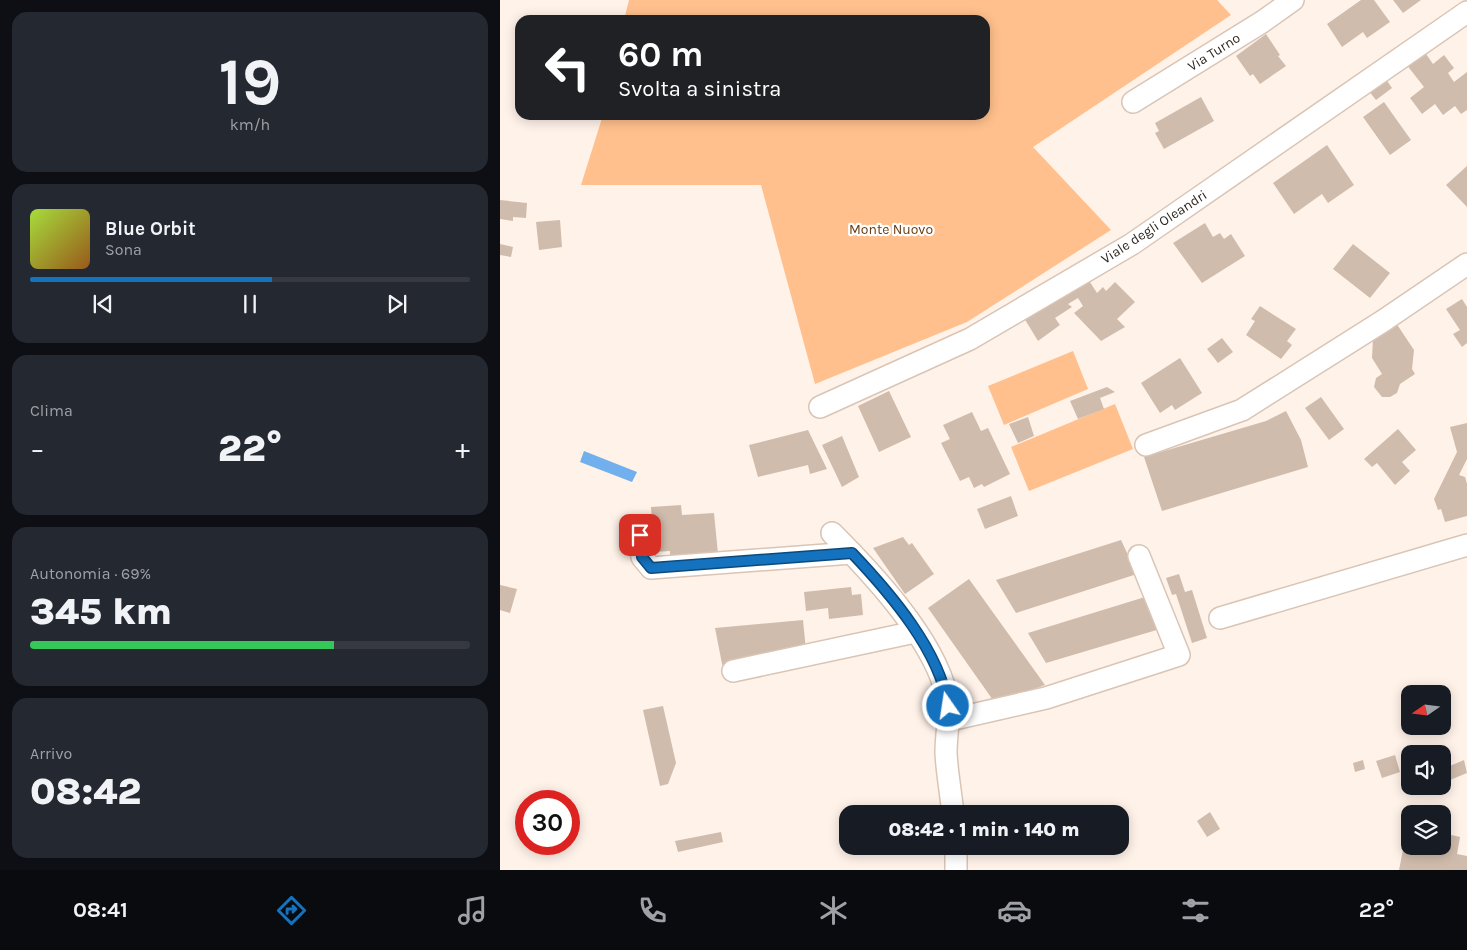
<!DOCTYPE html>
<html lang="it">
<meta charset="utf-8">
<style>
body{margin:0;font-family:Karla,sans-serif;background:#242831;color:#f1f3f6;height:100vh;display:flex;flex-direction:column;font-size:19px;white-space:nowrap}
*{box-sizing:border-box;margin:0}
p{font-size:16px;color:#9ea1a6}
.icon{flex:none;width:28px;height:28px;fill:none;stroke:currentColor;stroke-width:2;stroke-linecap:round;stroke-linejoin:round}
.map{position:relative;flex:1;overflow:hidden}
.side{display:flex;flex-direction:column;gap:12px;padding:12px;background:#0d0f14;width:500px}
.side>*{flex:none}
.guide{position:absolute;left:15px;top:15px;width:475px;height:105px;border-radius:15px;box-shadow:0 2px 12px #0003;background:#202124;color:#fff;overflow:hidden}
.needle{width:32px;rotate:256deg}
.buttons{position:absolute;left:901px;top:685px;display:grid;gap:10px}
.buttons a{display:grid;place-items:center;width:50px;height:50px;border-radius:10px;background:#171b24;box-shadow:0 2px 12px #0003;font-size:25px}
.speed{position:absolute;left:15px;top:790px;display:flex;gap:10px;font-size:25px;font-weight:700;text-align:center}
.speed>*{display:grid;place-content:center;width:65px;height:65px;border-radius:50%;background:#171b24;box-shadow:0 2px 12px #0003;line-height:1}
.speed .limit{border:8px solid #d22;background:#fff;color:#111}
.pin{position:absolute;display:grid;place-items:center;width:42px;height:42px;color:#fff;margin:-21px;border-radius:10px;box-shadow:0 2px 8px #0006}
.me{position:absolute;width:55px;margin:-28px;rotate:347deg;stroke-linejoin:round;filter:drop-shadow(0 0 4px #0008)}
.turn{display:flex;align-items:center;gap:18px;height:105px;padding:0 20px;font-size:22px}
.turn .icon{width:65px;height:65px;stroke-width:2.5}
.turn b{display:block;font-size:35px;line-height:42px}
.big{font-size:38px;font-weight:800;line-height:1.1}
.side .card{flex:1;display:flex;flex-direction:column;justify-content:center;gap:8px;min-width:0;padding:0 18px;border-radius:15px;background:#242831}
.side .dial{align-items:center;gap:0}
.dial b{font-size:65px;line-height:1}
.song{display:flex;align-items:center;gap:15px}
.cover{width:60px;height:60px;border-radius:8px;background:linear-gradient(135deg,hsl(80 70% 55%),hsl(30 70% 35%))}
.played{height:5px;border-radius:2px;background:linear-gradient(90deg,#1472bf 55%,#363941 55%)}
.keys{display:flex;justify-content:space-around;direction:ltr}
.heat{display:flex;justify-content:space-between;align-items:center;font-size:28px;direction:ltr}
.charge{height:8px;border-radius:4px;background:linear-gradient(90deg,#34c759 69%,#363941 0)}
.trip{position:absolute;left:339px;top:805px;width:290px;height:50px;border-radius:15px;background:#171b24;box-shadow:0 2px 12px #0003;font-weight:800;line-height:50px;text-align:center}
.dock{display:flex;height:80px;justify-content:space-around;align-items:center;background:#090b0e;color:#9ea1a6}
.dock .icon{width:35px;height:35px}
.dock .on{color:#1472bf}
.dock b{font-size:22px;color:#f1f3f6}
main{display:flex;flex:1;min-height:0}
.map>svg:first-child{display:block}
</style>
<main>
<section class="side">
<div class="card dial"><b>19</b><p>km/h</p></div>
<div class="card">
<div class="song"><i class="cover"></i><div><b>Blue Orbit</b><p>Sona</p></div></div>
<div class="played"></div>
<div class="keys"><svg class="icon" aria-label="previous" viewBox="0 0 24 24"><path d="M18 5L8 12l10 7zM5 5v14"/></svg><svg class="icon" aria-label="pause" viewBox="0 0 24 24"><path d="M8 5v14M16 5v14"/></svg><svg class="icon" aria-label="next" viewBox="0 0 24 24"><path d="M6 5l10 7-10 7zM19 5v14"/></svg></div>
</div>
<div class="card"><p>Clima</p>
<div class="heat"><a>−</a><b class="big">22°</b><a>+</a></div>
</div>
<div class="card"><p>Autonomia · 69%</p><b class="big">345 km</b><div class="charge"></div></div>
<div class="card"><p>Arrivo</p><b class="big">08:42</b></div>
</section>
<div class="map">
<svg width="967" height="870" viewBox="0 0 967 870">
<rect width="100%" height="100%" fill="#fff2e9"/>
<path fill="#ffc08d" d="M129,0h588l14,15 -198,132 78,83 -144,92 -152,62 -54,-199h-180l22,-70h382v-95h-361z
M573,351l15,38 -84,36 -16,-39z
M615,404l18,45 -104,42 -18,-44z"/>
<path fill="#72afed" d="M84,451l53,21 -5,10 -52,-20z"/>
<path fill="#d0bcac" d="M861,0h13l16,22 -23,16 -4,-6 -21,15 -15,-23z
M893,0h28l-18,13z
M766,34l14,21 -2,1 8,10 -26,18 -7,-10 -3,2 -14,-20z
M924,51l9,13 11,-9 10,13 -6,5 6,9 13,-10v38l-6,4 -6,-8 -12,9 -8,-11 -13,10 -12,-16 14,-11 -18,-23z
M885,78l7,10 -16,12 -8,-10z
M701,97l13,24 -50,28 -9,-16 4,-2 -4,-8z
M884,102l27,38 -21,15 -27,-38z
M827,145l27,40 -26,18 -6,-9 -28,20 -21,-31z
M967,166v41l-21,-22z
M0,200l27,3 -1,15 -13,-1v4l-13,-2z
M60,220l2,27 -23,3 -3,-28z
M705,223l8,14 7,-4 4,6 7,-5 14,22 -43,27 -29,-40z
M0,244l13,3 -2,10 -11,-2z
M853,244l37,29 -20,25 -37,-29z
M588,279l9,14 6,-6 3,4 9,-9 20,20 -18,17 8,8 -24,14 -27,-28 9,-7 -5,-8 -10,6 4,3 -17,11 5,7 -22,16 -14,-23z
M962,299l5,8v36l-5,4 -9,-13 7,-4 -14,-21z
M760,306l36,23 -9,12 5,4 -11,14 -35,-24 9,-14 -4,-2z
M896,323l18,27 -2,19 3,5 -15,10 -3,9 -7,4h-8l-8,-10 2,-9 6,-4 -10,-16 1,-20z
M722,338l11,14 -15,11 -11,-14z
M680,358l22,35 -27,17 -3,-5 -12,8 -19,-30z
M607,387l8,5 -15,6 4,11 -26,10 -8,-18z
M389,391l22,46 -32,15 -21,-46z
M821,397l23,32 -15,11 -24,-32z
M786,411l15,29 7,27 -146,44 -18,-54 122,-36z
M472,412l9,19 7,-3 22,46 -26,13 -2,-3 -8,4 -5,-11 -9,4 -19,-38 9,-4 -7,-14z
M528,417l6,19 -16,7 -9,-19z
M967,423v36l-8,16 6,2 2,7v32l-22,6 -4,-13 -3,1 -4,-11 23,-47 -7,-25z
M898,429l18,21 -14,12 8,9 -15,14 -18,-22 -5,4 -8,-8z
M308,430l19,39 -17,5 -2,-9 -50,12 -9,-32z
M342,436l17,41 -17,10 -20,-42z
M511,496l7,20 -33,13 -8,-20z
M181,505l1,10 32,-2 4,41 -48,3v-6l-16,1 -3,-45z
M403,537l6,8 3,-2 22,31 -29,20 -32,-46z
M621,540l16,34 -121,39 -20,-33z
M679,574l6,18 7,-2 15,48 -15,5 -16,-49 -4,1 -6,-17z
M469,579l76,106 -50,18 -67,-95z
M0,585l17,4 -7,24 -10,-3z
M351,587l1,8 9,-1 2,21 -34,4 -1,-11 -22,3 -2,-19z
M645,597l15,32 -114,34 -18,-30z
M303,620l3,30 -83,19 -8,-41z
M163,706l13,57 -8,21 -8,2 -17,-76z
M895,755l5,17 -18,6 -6,-17z
M863,760l2,9 -10,3 -2,-9z
M964,760l3,13 -17,7 -5,-12z
M710,812l10,17 -13,8 -10,-16z
M221,832l2,10 -45,10 -3,-11z
M947,834l13,3 -3,17 10,2v14h-68l5,-25 39,8z"/>
<g fill="none" stroke-linecap="round" stroke-linejoin="round">
<g stroke="#d9c5b5" stroke-width="24">
<path id="minor" d="M633,102l129,-80 31,-22
M320,407l150,-68 162,-95 335,-232
M646,445l96,-35 141,-89 84,-57
M332,533c40,40 101,105 114,160 5,23 0,39 0,60 1,20 5,41 7,61
M140,535l2,22 9,11 201,-15
M720,618l247,-73
M233,671l182,-39
M450,720l96,-22 133,-43 -40,-99
M456,846v24"/>
</g>
<use href="#minor" stroke="#fff" stroke-width="21"/>
</g>
<g fill="none" stroke-linecap="round" stroke-linejoin="round">
<g stroke="#0d4a7c" stroke-width="12">
<path id="route" d="M140,535l2,22 9,11 201,-15c38,40 88,98 96,153"/>
</g>
<use href="#route" stroke="#1472bf" stroke-width="9"/>
</g>
<g text-anchor="middle" dominant-baseline="central" stroke-width="4.5" stroke-linejoin="round" paint-order="stroke">
<g font-size="14" fill="#302822" stroke="#fff">
<text transform="translate(714 52) rotate(-32)">Via Turno</text>
<text transform="translate(654 227) rotate(-33)">Viale degli Oleandri</text>
</g>
<g font-size="14" fill="#693c10" stroke="#fff">
<text x="391" y="229">Monte Nuovo</text>
</g>
</g>
</svg>
<div class="buttons">
<a><svg class="needle" viewBox="-14 -14 28 28"><path d="M0-13l5 13h-10z" fill="#e53935"/><path d="M0 13l5-13h-10z" fill="#9ea1a6"/></svg></a>
<a><svg class="icon" aria-label="sound" viewBox="0 0 24 24"><path d="M4 9h4l5-4v14l-5-4H4zM17 9q2 3 0 6"/></svg></a>
<a><svg class="icon" aria-label="layers" viewBox="0 0 24 24"><path d="M12 4l9 5-9 5-9-5zM3 14l9 5 9-5"/></svg></a>
</div>
<div class="speed"><div class="limit">30</div></div>
<div class="pin" style="left:140px;top:535px;background:#d93025"><svg class="icon" aria-label="arrive" viewBox="0 0 24 24"><path d="M6 21V4h12l-3 4 3 4H6"/></svg></div>
<svg class="me" style="left:448px;top:706px" viewBox="-20 -20 40 40"><circle r="17" fill="#1472bf" stroke="#fff" stroke-width="3"/><path d="M0-11L8 9 0 5-8 9z" fill="#fff"/></svg>
<div class="trip">08:42 · 1 min · 140 m</div>
<div class="guide">
<div class="turn"><svg class="icon" aria-label="left" viewBox="0 0 24 24"><path d="M17 20v-9H6M10 6l-5 5 5 5"/></svg><div><b>60 m</b>Svolta a sinistra</div></div>
</div>
</div>
</main>
<nav class="dock">
<b>08:41</b>
<svg class="icon on" aria-label="directions" viewBox="0 0 24 24"><path d="M12 3l9 9-9 9-9-9zM9 14v-3h6M13 9l2 2-2 2"/></svg>
<svg class="icon" aria-label="music" viewBox="0 0 24 24"><path d="M9 18V5l10-2v13"/><circle cx="6" cy="18" r="3"/><circle cx="16" cy="16" r="3"/></svg>
<svg class="icon" aria-label="phone" viewBox="0 0 24 24"><path d="M5 4h4l2 5-3 2q2 4 5 5l2-3 5 2v4C11 20 4 13 5 4z"/></svg>
<svg class="icon" aria-label="climate" viewBox="0 0 24 24"><path d="M12 3v18M4 7l16 10M4 17L20 7"/></svg>
<svg class="icon" aria-label="car" viewBox="0 0 24 24"><path d="M5 17H2v-5l4-1 3-4h7l3 4 3 1v5h-3M9 17h6M6 11h13"/><circle cx="7" cy="17" r="2"/><circle cx="17" cy="17" r="2"/></svg>
<svg class="icon" aria-label="filters" viewBox="0 0 24 24"><path d="M4 7h16M4 17h16"/><circle cx="9" cy="7" r="2"/><circle cx="15" cy="17" r="2"/></svg>
<b>22°</b>
</nav>
